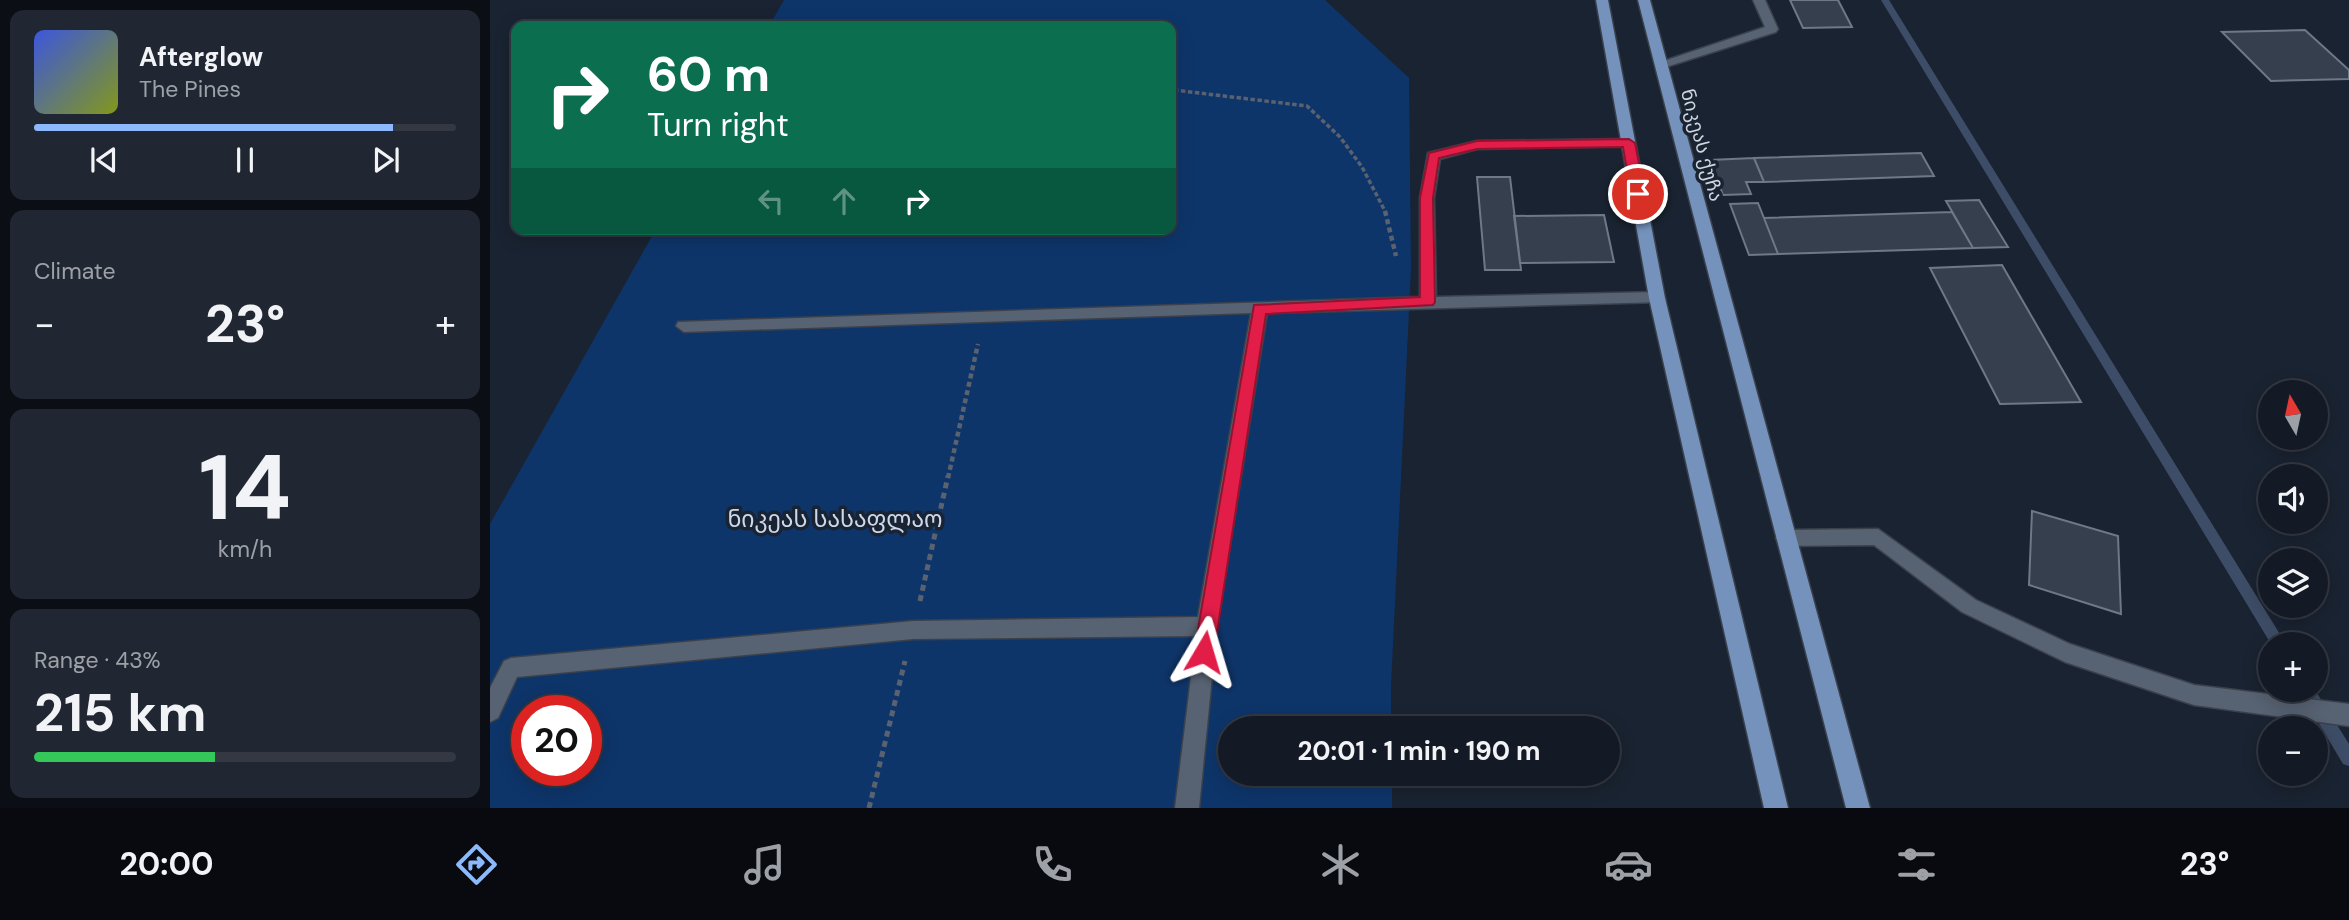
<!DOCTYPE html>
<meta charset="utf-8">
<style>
body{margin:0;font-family:"DM Sans","Noto Sans Georgian",sans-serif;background:#212732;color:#f1f3f6;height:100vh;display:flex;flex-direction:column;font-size:26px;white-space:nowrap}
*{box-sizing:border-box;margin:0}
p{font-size:23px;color:#9da1a7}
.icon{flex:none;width:38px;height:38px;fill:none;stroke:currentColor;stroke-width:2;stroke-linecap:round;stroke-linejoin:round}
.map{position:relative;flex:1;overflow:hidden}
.side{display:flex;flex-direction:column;gap:10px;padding:10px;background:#0b0e14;width:490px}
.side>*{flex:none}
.hud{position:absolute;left:21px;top:21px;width:665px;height:214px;border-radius:14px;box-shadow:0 4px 18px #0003,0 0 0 2px #333842;background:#0b6e4f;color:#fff;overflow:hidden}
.needle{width:46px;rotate:351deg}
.controls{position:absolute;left:1768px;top:380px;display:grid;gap:14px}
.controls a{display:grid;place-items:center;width:70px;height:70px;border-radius:50%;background:#141a25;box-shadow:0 4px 18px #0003,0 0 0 2px #333842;font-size:35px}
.speed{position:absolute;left:21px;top:695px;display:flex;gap:14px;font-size:35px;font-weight:700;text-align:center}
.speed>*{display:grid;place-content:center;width:91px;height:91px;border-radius:50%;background:#141a25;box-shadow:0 4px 18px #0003,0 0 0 2px #333842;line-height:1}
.speed .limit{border:10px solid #d22;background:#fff;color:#111}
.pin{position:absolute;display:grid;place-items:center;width:60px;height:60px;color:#fff;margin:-30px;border:4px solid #fff;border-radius:50%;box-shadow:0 2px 7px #0007}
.me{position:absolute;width:77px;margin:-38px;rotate:7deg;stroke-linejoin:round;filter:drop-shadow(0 0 5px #0008)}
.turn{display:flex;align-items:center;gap:24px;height:147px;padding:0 21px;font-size:32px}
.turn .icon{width:91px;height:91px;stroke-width:2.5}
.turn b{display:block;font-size:49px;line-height:60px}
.lanes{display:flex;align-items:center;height:66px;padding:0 21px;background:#0003;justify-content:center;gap:35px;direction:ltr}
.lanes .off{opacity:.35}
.big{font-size:52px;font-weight:700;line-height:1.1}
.side .card{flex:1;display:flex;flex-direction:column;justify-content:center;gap:10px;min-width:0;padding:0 24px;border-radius:14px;background:#212732}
.side .dial{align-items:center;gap:0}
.dial b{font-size:91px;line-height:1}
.song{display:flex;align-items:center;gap:21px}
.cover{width:84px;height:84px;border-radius:10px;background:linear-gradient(135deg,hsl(230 70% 55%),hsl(70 70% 35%))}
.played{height:7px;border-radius:4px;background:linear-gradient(90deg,#8cb9fc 85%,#333842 85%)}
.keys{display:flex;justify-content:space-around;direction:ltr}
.heat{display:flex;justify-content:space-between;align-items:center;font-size:38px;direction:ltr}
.charge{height:10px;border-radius:5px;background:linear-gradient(90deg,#34c759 43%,#333842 0)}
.trip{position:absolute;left:728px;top:716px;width:402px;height:70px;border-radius:35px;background:#141a25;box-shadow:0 4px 18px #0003,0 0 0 2px #333842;font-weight:700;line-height:70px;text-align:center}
.tab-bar{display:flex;height:112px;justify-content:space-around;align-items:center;background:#080a0f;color:#9da1a7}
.tab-bar .icon{width:49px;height:49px}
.tab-bar .current{color:#8cb9fc}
.tab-bar b{font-size:32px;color:#f1f3f6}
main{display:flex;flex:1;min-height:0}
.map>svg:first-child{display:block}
</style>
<main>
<section class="side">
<div class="card">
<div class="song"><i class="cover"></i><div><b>Afterglow</b><p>The Pines</p></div></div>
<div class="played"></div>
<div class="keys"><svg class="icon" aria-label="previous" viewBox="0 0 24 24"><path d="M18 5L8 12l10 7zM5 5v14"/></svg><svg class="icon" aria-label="pause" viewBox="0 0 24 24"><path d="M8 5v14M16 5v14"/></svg><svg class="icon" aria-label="next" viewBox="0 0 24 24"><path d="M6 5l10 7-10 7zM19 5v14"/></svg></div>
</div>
<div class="card"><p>Climate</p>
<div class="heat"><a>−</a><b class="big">23°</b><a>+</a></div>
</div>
<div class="card dial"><b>14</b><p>km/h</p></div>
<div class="card"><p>Range · 43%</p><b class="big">215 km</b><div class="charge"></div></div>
</section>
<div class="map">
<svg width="1859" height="808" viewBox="0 0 1859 808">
<rect width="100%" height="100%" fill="#1a2331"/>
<path fill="#0e356a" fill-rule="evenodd" d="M294,0h541l84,78 2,191 -20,417v42h-161v46h162v34h-902v-284l166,-295h515v-203h-402zM37,710h59v60h-59z"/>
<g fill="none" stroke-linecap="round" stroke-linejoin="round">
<path fill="#3e4d67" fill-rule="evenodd" d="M1391,0h8l397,644h-15z
M1809,690h16l34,54v22l-6,-2z"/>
</g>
<path fill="#353f4e" stroke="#6d7889" stroke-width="2" d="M1300,0h48l14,27 -49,1z
M1815,30l44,40v9l-78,2 -49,-49z
M1431,153l13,23 -170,6 -10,-24z
M1264,158l10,24h-18l5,12 -28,1 -13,-35z
M987,177h33l11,93h-36z
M1489,200l29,47 -35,1 -27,-47z
M1268,203l6,15 14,36 -29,1 -19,-51z
M1462,212l21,36 -195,6 -14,-36z
M1114,215l10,47 -94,1 -6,-47z
M1512,265l79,137 -81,2 -70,-136z
M1542,511l86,25 3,78 -92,-29z"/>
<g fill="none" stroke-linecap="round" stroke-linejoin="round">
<g stroke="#3a414c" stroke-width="3">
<path id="lane" d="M1263,0h12l13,29 -2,3 -110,35h-10l-1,-3 110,-37z
M1139,139l5,1v6l-157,3 -37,10 -6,39 2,99 221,-5 8,6 -2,4 -396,11 -50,313 -18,182h-24l21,-172 -283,3 -396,38 -19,41 -8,4v-34l14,-27 7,-3 402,-37 285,-4 53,-304 -567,19 -8,-6 2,-4 742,-25v-99l8,-45 49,-12z
M1388,529l98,71 94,44 124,41 155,19v22l-155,-21 -129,-43 -103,-50 -88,-67 -88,1 -7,-2 -3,-6 3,-6 7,-2z"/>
</g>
<g stroke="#3a414c" stroke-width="3">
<path id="primary" d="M1106,0h12l57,298 123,510h-24l-115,-510z
M1148,0h12l220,808h-24z"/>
</g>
<path stroke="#5a626f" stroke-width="3.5" stroke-dasharray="4.5 2.5" stroke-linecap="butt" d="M684,90l133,16 33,31 22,30 24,46"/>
<path stroke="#5a626f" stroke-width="4.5" stroke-dasharray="5 3.5" stroke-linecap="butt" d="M895,211l11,45
M458,478l30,-134"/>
<path stroke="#5a626f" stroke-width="5" stroke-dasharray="6 4.5" stroke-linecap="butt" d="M430,601l28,-125
M379,808l36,-147"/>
<use href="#lane" fill="#576272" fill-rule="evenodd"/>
<use href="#primary" fill="#7492bc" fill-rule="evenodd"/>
</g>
<path fill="#e11d48" stroke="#92132f" stroke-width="2" d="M1139,139l6,4 10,51 -7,5 -7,-5 -8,-47 -146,2 -38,9 -6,40 2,104 -2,3 -167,9 -52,338 -3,6 -7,3 -7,-3 -3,-6 60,-347 166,-8v-99l9,-45 48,-12z"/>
<g text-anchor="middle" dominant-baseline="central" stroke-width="7" stroke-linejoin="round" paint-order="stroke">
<g font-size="19" fill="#d0d6e0" stroke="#1a2331">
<text transform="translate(1212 145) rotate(75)">ნიკეას ქუჩა</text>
</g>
<g font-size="23" fill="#ccd9ed" stroke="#1a2331">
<text x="345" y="519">ნიკეას სასაფლაო</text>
</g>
</g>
</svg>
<div class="controls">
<a><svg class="needle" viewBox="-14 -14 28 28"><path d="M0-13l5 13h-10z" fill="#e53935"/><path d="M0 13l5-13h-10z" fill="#9da1a7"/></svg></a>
<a><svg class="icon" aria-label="sound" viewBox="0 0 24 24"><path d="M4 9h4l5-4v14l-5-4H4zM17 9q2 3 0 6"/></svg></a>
<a><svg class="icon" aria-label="layers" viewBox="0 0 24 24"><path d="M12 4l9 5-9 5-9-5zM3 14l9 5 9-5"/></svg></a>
<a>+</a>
<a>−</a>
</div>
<div class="speed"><div class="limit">20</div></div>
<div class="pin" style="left:1148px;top:194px;background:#d93025"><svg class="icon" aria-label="arrive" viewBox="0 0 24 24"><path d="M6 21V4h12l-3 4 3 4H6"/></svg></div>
<svg class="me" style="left:714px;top:652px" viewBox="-20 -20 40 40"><path d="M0-17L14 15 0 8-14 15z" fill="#e11d48" stroke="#fff" stroke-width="4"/></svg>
<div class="trip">20:01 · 1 min · 190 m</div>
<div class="hud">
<div class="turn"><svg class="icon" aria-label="right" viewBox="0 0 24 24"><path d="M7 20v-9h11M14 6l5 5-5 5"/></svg><div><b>60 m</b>Turn right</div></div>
<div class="lanes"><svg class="icon off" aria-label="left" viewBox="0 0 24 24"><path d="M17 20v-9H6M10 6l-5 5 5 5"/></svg><svg class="icon off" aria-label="ahead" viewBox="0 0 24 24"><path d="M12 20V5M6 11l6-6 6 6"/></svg><svg class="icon" aria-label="right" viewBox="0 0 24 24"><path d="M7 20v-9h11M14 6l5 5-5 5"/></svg></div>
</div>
</div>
</main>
<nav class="tab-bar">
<b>20:00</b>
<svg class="icon current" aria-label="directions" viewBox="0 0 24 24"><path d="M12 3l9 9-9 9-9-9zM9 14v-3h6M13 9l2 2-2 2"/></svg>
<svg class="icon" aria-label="music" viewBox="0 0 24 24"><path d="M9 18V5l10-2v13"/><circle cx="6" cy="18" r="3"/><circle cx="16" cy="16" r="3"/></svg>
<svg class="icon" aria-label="phone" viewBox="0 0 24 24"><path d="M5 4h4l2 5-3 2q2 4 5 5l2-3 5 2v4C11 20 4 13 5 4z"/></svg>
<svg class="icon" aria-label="climate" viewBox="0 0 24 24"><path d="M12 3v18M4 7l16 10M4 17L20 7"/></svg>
<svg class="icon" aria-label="car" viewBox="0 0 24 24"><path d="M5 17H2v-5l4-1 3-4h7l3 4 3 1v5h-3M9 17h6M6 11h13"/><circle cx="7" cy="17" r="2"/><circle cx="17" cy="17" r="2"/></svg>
<svg class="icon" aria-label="filters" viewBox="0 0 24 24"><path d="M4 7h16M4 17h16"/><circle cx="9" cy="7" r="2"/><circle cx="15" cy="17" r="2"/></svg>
<b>23°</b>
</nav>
